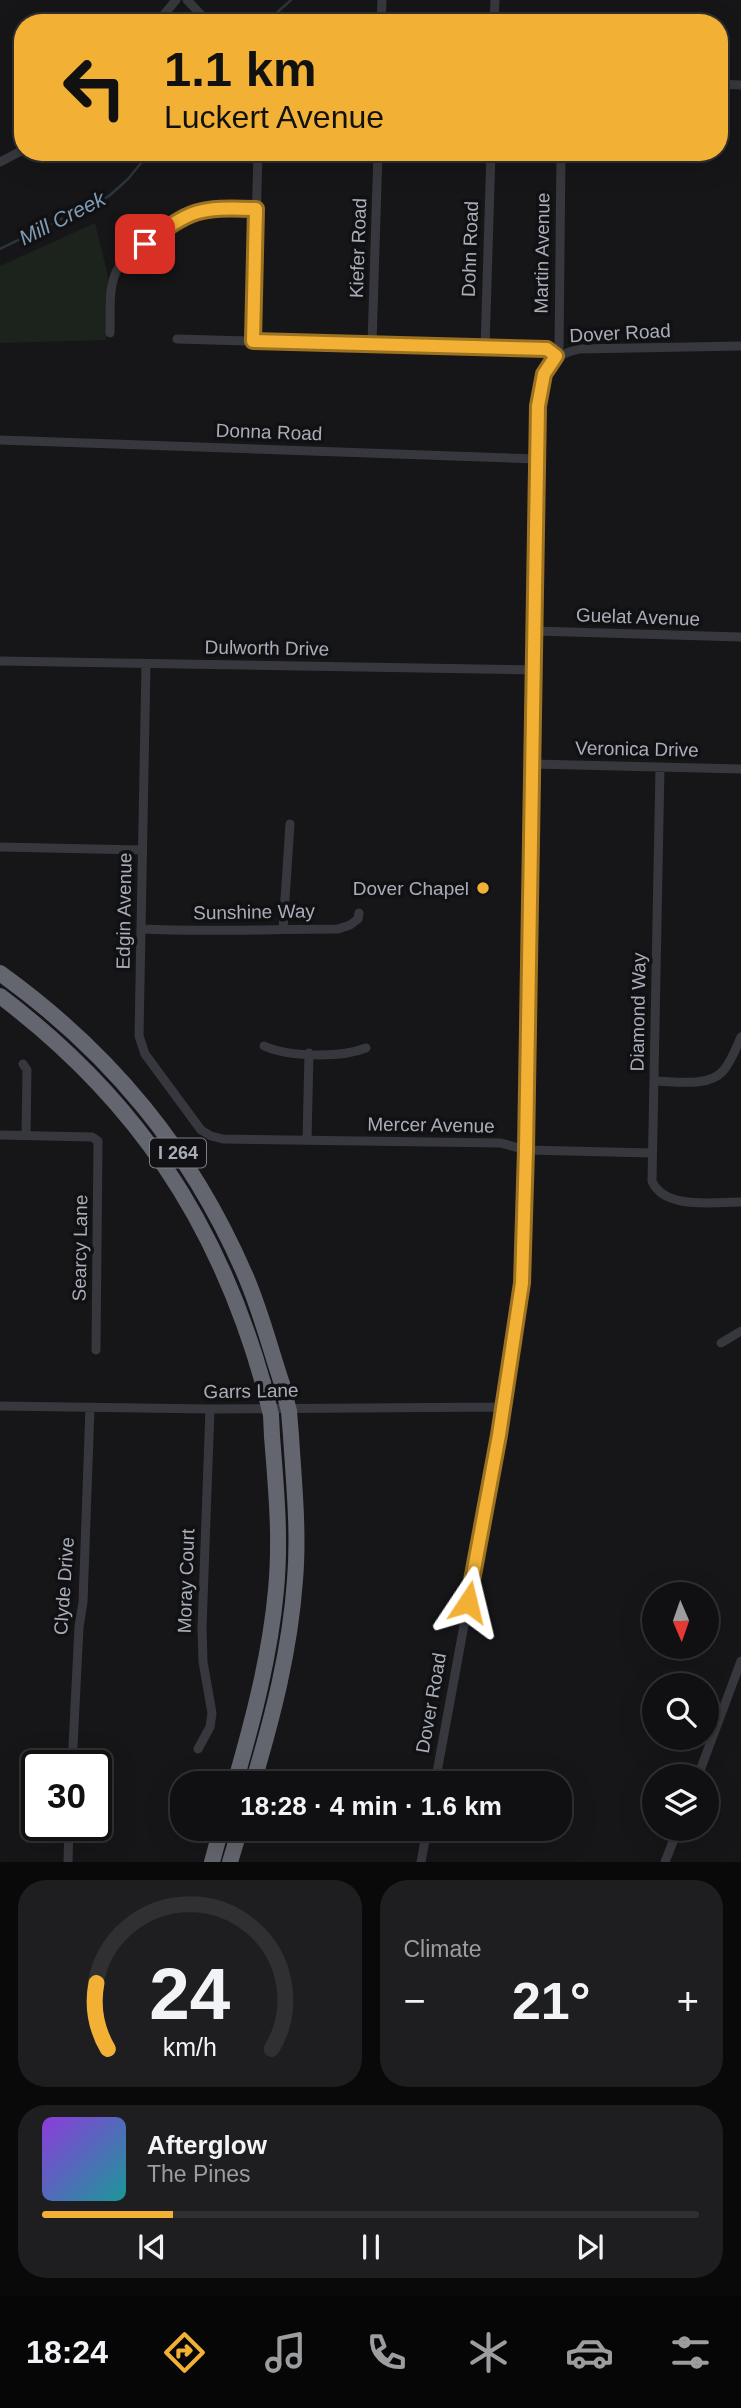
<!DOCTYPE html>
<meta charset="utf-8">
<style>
body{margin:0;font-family:Arial,sans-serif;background:#1e1e20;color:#f1f3f6;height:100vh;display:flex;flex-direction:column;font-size:26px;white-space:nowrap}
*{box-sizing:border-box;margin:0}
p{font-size:23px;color:#9c9d9f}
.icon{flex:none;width:38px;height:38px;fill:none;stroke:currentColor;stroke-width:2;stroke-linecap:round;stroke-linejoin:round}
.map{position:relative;height:1862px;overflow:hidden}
.drawer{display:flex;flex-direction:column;gap:18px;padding:18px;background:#09090a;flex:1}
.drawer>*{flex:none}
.top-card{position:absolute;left:14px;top:14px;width:714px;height:147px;border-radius:28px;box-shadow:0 7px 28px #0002,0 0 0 2px #303032;background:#f2b134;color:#111;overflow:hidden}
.needle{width:46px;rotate:178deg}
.fabs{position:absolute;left:642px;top:1582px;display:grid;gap:14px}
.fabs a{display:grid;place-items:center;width:77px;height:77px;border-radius:50%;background:#101012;box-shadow:0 7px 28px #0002,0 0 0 2px #303032;font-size:35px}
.speed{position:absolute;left:21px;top:1750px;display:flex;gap:14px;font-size:35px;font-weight:700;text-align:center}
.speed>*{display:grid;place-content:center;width:91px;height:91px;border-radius:50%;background:#101012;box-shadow:0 7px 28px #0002,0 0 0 2px #303032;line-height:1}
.speed .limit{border:4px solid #111;border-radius:10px;background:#fff;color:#111}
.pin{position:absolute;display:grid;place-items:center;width:60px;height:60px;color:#fff;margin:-30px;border-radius:14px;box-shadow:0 4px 10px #0006}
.me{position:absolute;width:77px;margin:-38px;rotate:10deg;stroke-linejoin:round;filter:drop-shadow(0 0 5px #0008)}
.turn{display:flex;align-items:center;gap:24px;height:147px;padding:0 35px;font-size:32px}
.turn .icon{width:91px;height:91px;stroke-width:2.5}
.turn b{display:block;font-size:49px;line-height:60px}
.big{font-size:52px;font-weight:800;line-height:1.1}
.drawer .tile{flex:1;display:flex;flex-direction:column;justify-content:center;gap:10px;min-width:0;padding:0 24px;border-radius:28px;background:#1e1e20}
.drawer .dial{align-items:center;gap:0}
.dial svg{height:182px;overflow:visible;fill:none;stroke:#303032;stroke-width:7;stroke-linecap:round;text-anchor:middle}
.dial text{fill:#f1f3f6;stroke:none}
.song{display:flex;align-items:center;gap:21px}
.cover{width:84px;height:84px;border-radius:10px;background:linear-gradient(135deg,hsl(270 70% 55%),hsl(180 70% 35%))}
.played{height:7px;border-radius:4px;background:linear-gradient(90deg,#f2b134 20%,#303032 20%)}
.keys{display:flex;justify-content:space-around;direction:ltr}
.heat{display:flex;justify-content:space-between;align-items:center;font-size:38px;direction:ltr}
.drawer .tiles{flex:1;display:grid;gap:18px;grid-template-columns:1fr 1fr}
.tile:last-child{grid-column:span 2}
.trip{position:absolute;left:170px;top:1771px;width:402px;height:70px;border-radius:28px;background:#101012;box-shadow:0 7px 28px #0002,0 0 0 2px #303032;font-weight:800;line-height:70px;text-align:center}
.menu{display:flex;height:112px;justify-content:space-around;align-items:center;background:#060607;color:#9c9d9f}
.menu .icon{width:49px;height:49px}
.menu .on{color:#f2b134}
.menu b{font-size:32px;color:#f1f3f6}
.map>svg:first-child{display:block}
</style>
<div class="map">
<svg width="741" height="1862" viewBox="0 0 741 1862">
<rect width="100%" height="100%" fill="#161618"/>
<path fill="#1c231d" d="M95,223l13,53 -2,64 -106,3v-77z"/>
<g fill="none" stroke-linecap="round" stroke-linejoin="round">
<path stroke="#2c353c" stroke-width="2.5" d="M265,23l26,-23
M0,249l109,-53 19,-17 22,-27"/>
<path stroke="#37383d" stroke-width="9" d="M187,0l22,23
M157,23l19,-23
M381,23l1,-23
M494,23l1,-23
M719,84l22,1
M0,162l23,-12
M110,333c1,-24 -4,-54 14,-73l65,-46 21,-6 46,1
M177,339l370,10 9,7
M253,341l5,-189
M372,344l6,-192
M485,348l6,-196
M559,354l2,-202
M0,440l537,19
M535,631l206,6
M0,661l534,9
M146,664l-7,372 6,18 56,76 10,6 12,3 278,4 25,7 126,3
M533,764l208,5
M660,767l-8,414c12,29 62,21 89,21
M0,847l142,3
M141,929c66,3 131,0 197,0l12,-4 8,-6 1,-6
M283,929l7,-105
M264,1046c24,11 77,12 102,2
M23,1064l4,6 -1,65
M654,1081c20,0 54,7 69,-10 8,-9 13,-23 18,-34
M0,1135l92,2 6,4 -2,209
M307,1140l2,-87
M721,1343l20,-12
M0,1406l210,3 293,-2
M198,1749l12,-22 2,-14 -9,-51 -1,-34 8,-219
M72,1766l7,-139 4,-25 7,-194
M698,1776l43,-115
M435,1783l64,-348 23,-152 4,-133 13,-758c7,-28 12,-36 40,-43l162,-3
M68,1862l1,-37
M421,1862l6,-33
M665,1862l13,-33"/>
<path stroke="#63666e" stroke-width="16" d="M0,973c111,80 192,178 246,304 15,35 24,71 36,107
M0,996c135,102 217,224 263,387
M235,1783c18,-63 35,-127 41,-193 5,-52 0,-103 -4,-154
M253,1783c20,-67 37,-133 42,-203 4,-48 -1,-96 -4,-144
M212,1862l9,-33
M230,1862l10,-33"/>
<path stroke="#63666e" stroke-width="16" d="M263,1383l8,32 1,21
M282,1384l7,27 2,25"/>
</g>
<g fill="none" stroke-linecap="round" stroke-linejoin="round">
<g stroke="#9d7322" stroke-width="18">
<path id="route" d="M145,244c47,-35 52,-37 111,-35l-3,132 294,8 9,7 -12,18 -6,32 -12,744 -4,133 -23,152 -31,167"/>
</g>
<use href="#route" stroke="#f2b134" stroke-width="12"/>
</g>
<circle fill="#f2b134" stroke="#111113" stroke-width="2.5" cx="483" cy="888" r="7"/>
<g text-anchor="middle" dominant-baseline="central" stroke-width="7" stroke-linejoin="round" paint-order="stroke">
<rect fill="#111113" stroke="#7b7e86" stroke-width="2" x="150" y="1138.5" width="56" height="29" rx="5"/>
<g font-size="18" font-weight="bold" fill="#a8adb8">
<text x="178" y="1153">I 264</text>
</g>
<g font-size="19" fill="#a8adb8" stroke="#111113">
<text transform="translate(358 248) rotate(-88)">Kiefer Road</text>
<text transform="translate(470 249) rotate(-88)">Dohn Road</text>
<text transform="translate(542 253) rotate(-89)">Martin Avenue</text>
<text transform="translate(620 333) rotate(-3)">Dover Road</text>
<text transform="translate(269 432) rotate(2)">Donna Road</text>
<text transform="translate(638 617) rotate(2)">Guelat Avenue</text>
<text transform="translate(267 648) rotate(1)">Dulworth Drive</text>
<text transform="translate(637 749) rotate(1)">Veronica Drive</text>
<text transform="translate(124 911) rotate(-89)">Edgin Avenue</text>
<text transform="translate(254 912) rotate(-1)">Sunshine Way</text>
<text transform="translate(638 1012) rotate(-89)">Diamond Way</text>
<text transform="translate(431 1125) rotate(1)">Mercer Avenue</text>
<text transform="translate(80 1248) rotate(-89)">Searcy Lane</text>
<text transform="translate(251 1391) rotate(-1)">Garrs Lane</text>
<text transform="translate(186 1581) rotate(-88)">Moray Court</text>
<text transform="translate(64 1586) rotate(-86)">Clyde Drive</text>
<text transform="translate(431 1703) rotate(-80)">Dover Road</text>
</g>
<g font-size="19" fill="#a8adb8" stroke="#111113" text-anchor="end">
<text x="469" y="888">Dover Chapel</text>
</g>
<g font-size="21" font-style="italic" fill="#7f9bb3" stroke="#111113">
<text transform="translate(62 218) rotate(-27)">Mill Creek</text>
</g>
</g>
</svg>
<div class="fabs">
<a><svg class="needle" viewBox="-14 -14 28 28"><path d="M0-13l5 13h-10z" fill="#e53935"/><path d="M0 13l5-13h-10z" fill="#9c9d9f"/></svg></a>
<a><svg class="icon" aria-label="search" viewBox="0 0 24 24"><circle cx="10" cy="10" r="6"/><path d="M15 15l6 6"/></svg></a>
<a><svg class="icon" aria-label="layers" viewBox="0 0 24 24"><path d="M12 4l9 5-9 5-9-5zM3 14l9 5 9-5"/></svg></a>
</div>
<div class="speed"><div class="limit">30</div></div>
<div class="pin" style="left:145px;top:244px;background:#d93025"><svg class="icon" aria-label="arrive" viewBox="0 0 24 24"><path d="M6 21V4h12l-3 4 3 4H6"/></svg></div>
<svg class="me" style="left:468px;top:1602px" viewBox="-20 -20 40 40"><path d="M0-17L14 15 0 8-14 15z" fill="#f2b134" stroke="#fff" stroke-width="4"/></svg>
<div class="trip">18:28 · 4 min · 1.6 km</div>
<div class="top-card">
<div class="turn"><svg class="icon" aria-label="left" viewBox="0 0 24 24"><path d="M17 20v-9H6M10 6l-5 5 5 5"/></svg><div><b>1.1 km</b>Luckert Avenue</div></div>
</div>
</div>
<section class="drawer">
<div class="tiles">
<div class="tile dial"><svg viewBox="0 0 100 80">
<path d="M14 69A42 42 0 1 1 86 69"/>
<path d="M14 69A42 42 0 0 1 9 40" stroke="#f2b134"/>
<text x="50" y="56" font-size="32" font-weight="700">24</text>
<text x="50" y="72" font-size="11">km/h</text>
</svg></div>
<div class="tile"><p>Climate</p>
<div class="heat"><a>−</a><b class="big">21°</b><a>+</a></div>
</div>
<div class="tile">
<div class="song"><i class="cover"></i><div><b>Afterglow</b><p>The Pines</p></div></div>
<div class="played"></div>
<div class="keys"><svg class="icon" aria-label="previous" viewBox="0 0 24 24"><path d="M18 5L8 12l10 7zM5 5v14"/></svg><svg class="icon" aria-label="pause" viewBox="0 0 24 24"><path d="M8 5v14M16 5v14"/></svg><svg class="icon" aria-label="next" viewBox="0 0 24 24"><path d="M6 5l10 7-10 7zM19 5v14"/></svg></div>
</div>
</div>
</section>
<nav class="menu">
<b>18:24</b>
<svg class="icon on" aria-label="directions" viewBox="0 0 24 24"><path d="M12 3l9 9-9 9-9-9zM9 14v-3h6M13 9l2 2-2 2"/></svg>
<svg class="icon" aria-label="music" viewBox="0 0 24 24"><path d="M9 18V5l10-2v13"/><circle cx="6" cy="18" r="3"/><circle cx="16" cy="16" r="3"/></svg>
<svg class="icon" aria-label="phone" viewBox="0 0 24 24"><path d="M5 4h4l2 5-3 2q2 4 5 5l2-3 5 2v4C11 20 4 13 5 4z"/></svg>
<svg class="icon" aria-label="climate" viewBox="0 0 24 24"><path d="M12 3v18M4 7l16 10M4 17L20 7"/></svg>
<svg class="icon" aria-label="car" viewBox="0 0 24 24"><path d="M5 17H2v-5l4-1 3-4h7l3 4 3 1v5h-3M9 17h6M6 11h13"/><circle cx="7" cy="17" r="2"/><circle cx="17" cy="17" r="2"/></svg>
<svg class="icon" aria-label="filters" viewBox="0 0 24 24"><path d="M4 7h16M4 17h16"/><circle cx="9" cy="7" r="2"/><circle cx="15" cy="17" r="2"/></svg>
</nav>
